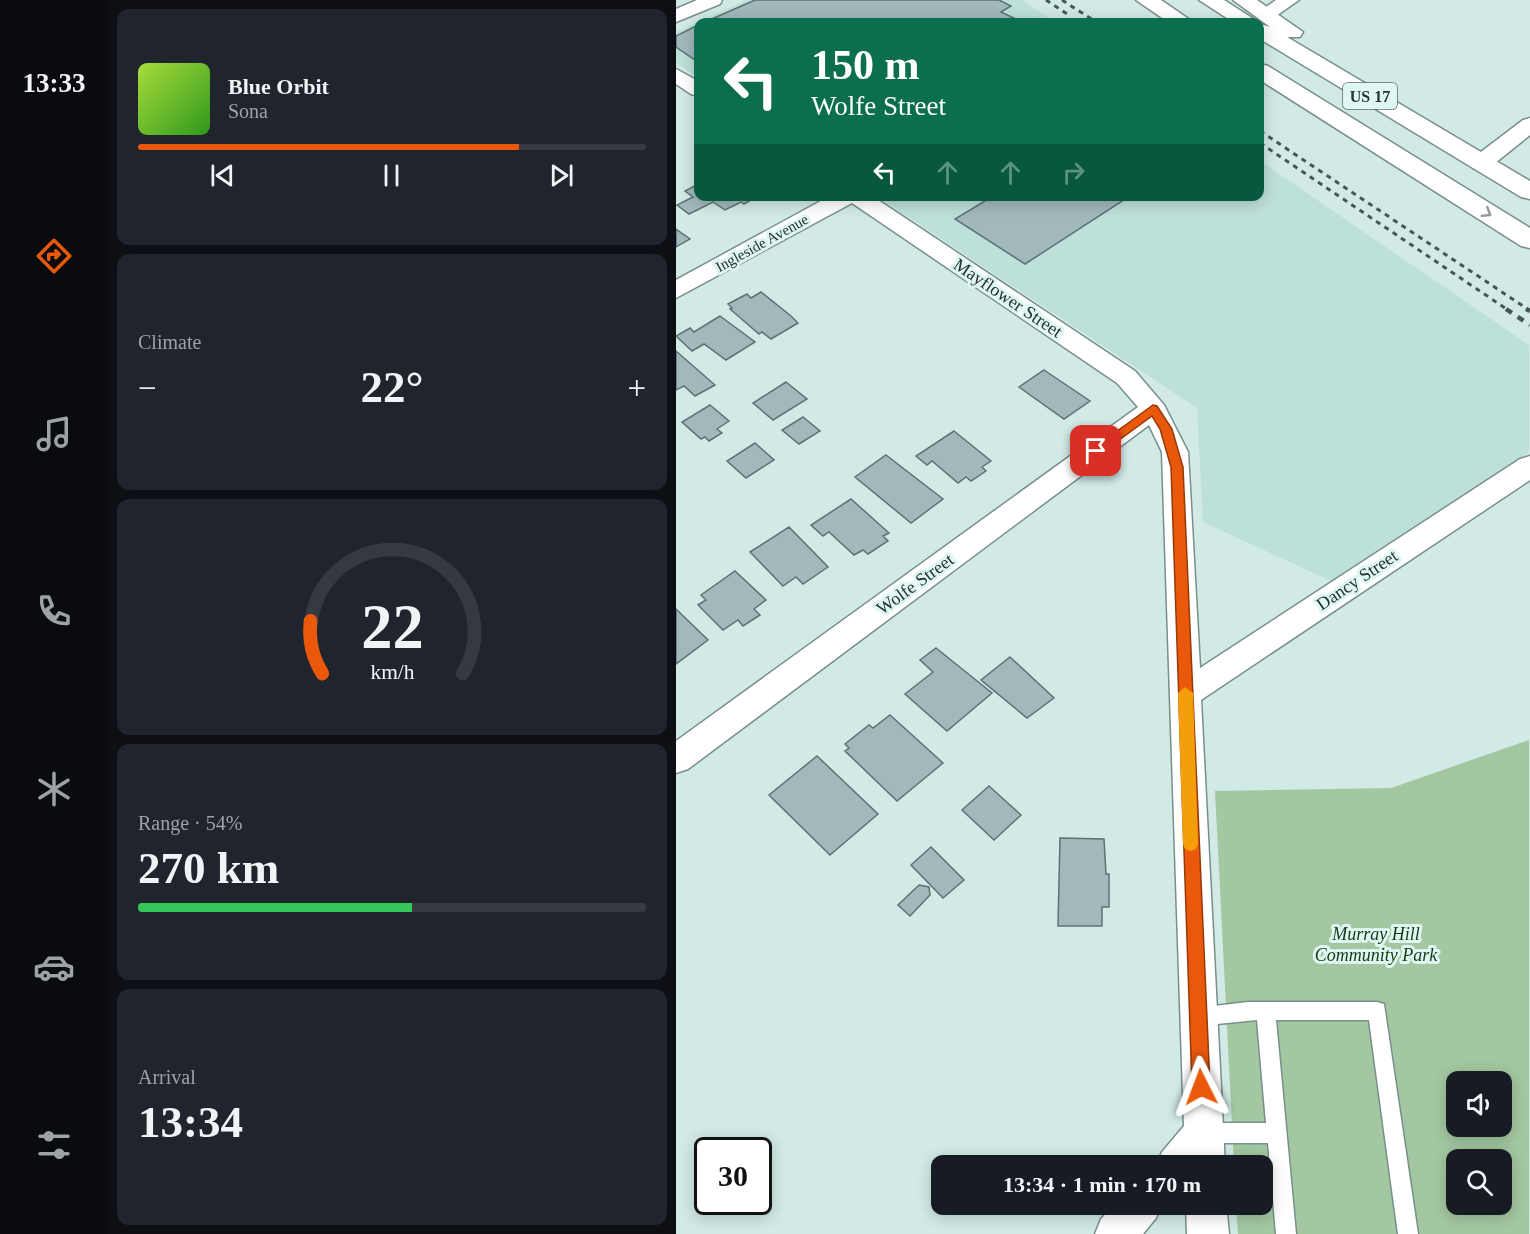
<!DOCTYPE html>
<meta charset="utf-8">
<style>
body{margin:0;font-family:"Times New Roman",serif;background:#20242c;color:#f1f3f6;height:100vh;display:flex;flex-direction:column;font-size:22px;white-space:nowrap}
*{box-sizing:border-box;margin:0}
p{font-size:20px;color:#9ea1a6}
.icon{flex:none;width:33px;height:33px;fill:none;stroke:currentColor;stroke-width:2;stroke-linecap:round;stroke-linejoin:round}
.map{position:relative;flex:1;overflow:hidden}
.drawer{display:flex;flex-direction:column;gap:9px;padding:9px;background:#0d0f14;width:568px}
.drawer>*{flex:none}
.guide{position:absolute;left:18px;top:18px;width:570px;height:183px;border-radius:12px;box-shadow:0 3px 15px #0003;background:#0b6e4f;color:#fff;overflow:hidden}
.buttons{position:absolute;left:770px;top:1071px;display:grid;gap:12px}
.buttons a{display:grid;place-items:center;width:66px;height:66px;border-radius:12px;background:#171b24;box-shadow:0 3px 15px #0003;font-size:30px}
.speed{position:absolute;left:18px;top:1137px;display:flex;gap:12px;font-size:30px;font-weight:700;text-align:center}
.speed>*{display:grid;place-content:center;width:78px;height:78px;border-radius:50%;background:#171b24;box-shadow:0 3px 15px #0003;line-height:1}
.speed .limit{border:3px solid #111;border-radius:9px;background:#fff;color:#111}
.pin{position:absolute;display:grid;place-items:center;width:51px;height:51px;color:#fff;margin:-26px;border-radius:12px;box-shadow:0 3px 9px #0006}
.me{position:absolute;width:66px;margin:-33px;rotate:357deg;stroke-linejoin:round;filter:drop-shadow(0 0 4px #0008)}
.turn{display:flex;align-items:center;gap:21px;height:126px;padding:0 18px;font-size:27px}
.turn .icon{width:78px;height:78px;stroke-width:2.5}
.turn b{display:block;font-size:42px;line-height:51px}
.lanes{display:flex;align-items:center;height:57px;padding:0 18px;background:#0003;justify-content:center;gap:30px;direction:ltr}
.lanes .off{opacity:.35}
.big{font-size:45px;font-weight:700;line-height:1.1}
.drawer .widget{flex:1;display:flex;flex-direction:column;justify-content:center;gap:9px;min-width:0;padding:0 21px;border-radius:12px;background:#20242c}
.drawer .dial{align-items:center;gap:0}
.dial svg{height:156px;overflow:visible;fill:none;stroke:#363941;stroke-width:7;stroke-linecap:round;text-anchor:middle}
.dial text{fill:#f1f3f6;stroke:none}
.song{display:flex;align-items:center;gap:18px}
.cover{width:72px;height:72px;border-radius:9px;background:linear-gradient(135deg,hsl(80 70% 55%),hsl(110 70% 35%))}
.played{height:6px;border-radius:3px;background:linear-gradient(90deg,#ea580c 75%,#363941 75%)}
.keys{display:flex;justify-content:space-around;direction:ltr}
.heat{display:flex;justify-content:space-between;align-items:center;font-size:33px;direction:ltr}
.charge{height:9px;border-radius:4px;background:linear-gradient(90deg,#34c759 54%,#363941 0)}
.trip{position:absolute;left:255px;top:1155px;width:342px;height:60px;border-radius:12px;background:#171b24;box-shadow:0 3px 15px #0003;font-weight:700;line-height:60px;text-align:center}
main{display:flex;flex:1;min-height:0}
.tabs{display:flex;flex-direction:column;width:108px;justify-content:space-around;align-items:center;background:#090b0e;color:#9ea1a6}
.tabs .icon{width:42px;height:42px}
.tabs .selected{color:#ea580c}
.tabs b{font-size:27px;color:#f1f3f6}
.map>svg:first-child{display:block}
</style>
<main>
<nav class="tabs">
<b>13:33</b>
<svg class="icon selected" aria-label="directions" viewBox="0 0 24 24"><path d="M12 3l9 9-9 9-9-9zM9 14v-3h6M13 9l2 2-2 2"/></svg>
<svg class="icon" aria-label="music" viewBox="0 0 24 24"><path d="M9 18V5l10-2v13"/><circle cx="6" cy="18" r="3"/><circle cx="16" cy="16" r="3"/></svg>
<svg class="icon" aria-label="phone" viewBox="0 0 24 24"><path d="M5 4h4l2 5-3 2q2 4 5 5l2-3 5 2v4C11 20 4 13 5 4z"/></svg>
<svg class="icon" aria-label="climate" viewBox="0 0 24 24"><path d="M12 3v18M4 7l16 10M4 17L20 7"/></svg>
<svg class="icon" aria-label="car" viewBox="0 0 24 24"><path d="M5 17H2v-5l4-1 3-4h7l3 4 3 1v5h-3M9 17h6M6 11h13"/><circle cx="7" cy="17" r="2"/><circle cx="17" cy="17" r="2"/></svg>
<svg class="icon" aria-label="filters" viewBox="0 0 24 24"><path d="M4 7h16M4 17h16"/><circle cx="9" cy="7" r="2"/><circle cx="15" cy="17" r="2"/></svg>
</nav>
<section class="drawer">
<div class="widget">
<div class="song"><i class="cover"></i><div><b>Blue Orbit</b><p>Sona</p></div></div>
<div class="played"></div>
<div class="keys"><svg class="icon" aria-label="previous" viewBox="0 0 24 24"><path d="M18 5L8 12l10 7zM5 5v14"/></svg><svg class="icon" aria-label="pause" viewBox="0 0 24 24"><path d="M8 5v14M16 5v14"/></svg><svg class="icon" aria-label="next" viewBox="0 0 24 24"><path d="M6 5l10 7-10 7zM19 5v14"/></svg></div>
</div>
<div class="widget"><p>Climate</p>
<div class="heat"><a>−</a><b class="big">22°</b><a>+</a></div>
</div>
<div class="widget dial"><svg viewBox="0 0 100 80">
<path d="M14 69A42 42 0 1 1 86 69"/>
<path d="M14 69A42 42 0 0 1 8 42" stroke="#ea580c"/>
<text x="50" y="56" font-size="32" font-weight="700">22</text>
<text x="50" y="72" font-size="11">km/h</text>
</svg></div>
<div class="widget"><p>Range · 54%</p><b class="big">270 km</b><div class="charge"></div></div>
<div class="widget"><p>Arrival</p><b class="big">13:34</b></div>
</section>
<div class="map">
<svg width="854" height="1234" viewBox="0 0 854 1234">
<rect width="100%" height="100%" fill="#d1eae6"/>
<path fill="#bee0da" d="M71,0h275l33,22h-357v56l-22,-15v-31z
M584,161l269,184v107l-196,130 -130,-60 -6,-114 -319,-211 382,-1z"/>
<path fill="#a3c8a1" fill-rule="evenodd" d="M853,740v494h-291l-2,-29 26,-1v-38l-28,-1 -19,-374 176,-3zM780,1082h45v44h-45zM780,1160h45v44h-45z"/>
<path fill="#a1b9bb" stroke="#5c7274" stroke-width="1.5" d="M79,0h244l12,6 -10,6 21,10h-317z
M22,25v37l-22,-15v-11z
M22,184v12h52l-2,2 3,2 -7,4 -3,-2 -16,8 -12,-8 -24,12 -12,-9 16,-8 -8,-6z
M317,196h137l-105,68 -70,-45z
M0,229l14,10 -14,8z
M85,292l30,24 7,7 -27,16 -9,-7 -3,2 -29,-25 2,-1 -4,-4 19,-10 4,4z
M44,316l35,26 -29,18 -22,-16 -12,7 -16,-15 14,-8 4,4z
M0,351l39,34 -20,11 -11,-10 -8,4z
M368,370l46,31 -26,18 -45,-32z
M110,382l21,17 -34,21 -20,-17z
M34,405l19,16 -12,8 5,4 -13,8 -4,-4 -4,2 -19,-17z
M127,417l17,14 -21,13 -17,-14z
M278,431l37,30 -9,6 4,4 -15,10 -5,-4 -8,6 -26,-22 -5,4 -11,-9z
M79,443l19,17 -28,18 -19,-17z
M210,455l57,44 -32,24 -56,-46z
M175,499l38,34 -6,3 5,5 -20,13 -5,-4 -9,5 -25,-23 -6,4 -12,-11z
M113,527l39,40 -25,17 -7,-7 -13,9 -33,-34z
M59,571l31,29 -12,9 6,6 -17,11 -5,-6 -15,10 -25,-25 8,-5 -5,-5z
M0,609l32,31 -32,24z
M260,648l56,45 -45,38 -42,-37 28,-22 -13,-12z
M334,657l44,41 -27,20 -46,-38z
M214,715l53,48 -46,38 -52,-50 4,-3 -4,-4 24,-19 4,3z
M141,756l61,58 -48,41 -61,-60z
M313,786l32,29 -27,25 -32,-30z
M384,838l44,1 2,35h3v33h-7v19h-44z
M255,847l33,33 -21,18 -32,-33z
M243,885l10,2 1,8 -20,21 -12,-11z"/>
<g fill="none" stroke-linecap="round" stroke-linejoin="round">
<g stroke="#798f8c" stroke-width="3">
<path id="service" d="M572,1002h129l7,2 34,230h-20l-29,-214h-93l20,214h-20l-8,-91h-64l-7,-3 -3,-7 3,-7 7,-3h62l-9,-103 -60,6 -7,-2 -2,-7 2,-7 7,-2z"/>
</g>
<g stroke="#798f8c" stroke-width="3">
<path id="minor" d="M21,0h25l-2,4 -44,18v-13z
M600,0h23l-26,18h-14l-3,-4z
M0,69l22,12v15l-7,-2 -15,-10z
M854,118v17l-41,33h-16l-3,-5 3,-5 50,-38z
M154,196h42l263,175 29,34 24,47 12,216 320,-209 10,-3v24l-329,220 24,466h-69l6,-14 22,-26 -22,-674 -13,-27 -461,344 -12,4v-32l462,-334 -21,-24 -265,-180 -176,95v-18z
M439,1204h47l-6,14 -13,16h-48l6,-15z
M510,1204h40l3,30h-42z"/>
</g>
<g stroke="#798f8c" stroke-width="3">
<path id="trunk" d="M460,0h25l32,22h-25z
M523,0h25l34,22h-25z
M557,0h24l46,32 -3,5h-13l243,144v18l-9,-2 -261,-158v-15l10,3z
M584,64l8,2 262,162v20l-9,-2 -261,-166z"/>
</g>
<use href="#service" fill="#fff" fill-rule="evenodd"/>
<use href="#minor" fill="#fff" fill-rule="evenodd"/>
<use href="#trunk" fill="#fff" fill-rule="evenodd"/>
<path stroke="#495653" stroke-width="3" stroke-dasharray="5 5" stroke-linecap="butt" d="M370,0l24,16
M386,0l34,22
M584,131l269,179
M584,143l248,167"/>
<path stroke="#495653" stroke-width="4.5" stroke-dasharray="7 7" stroke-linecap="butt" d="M830,309l24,16
M850,309l4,2"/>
</g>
<defs><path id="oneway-chevron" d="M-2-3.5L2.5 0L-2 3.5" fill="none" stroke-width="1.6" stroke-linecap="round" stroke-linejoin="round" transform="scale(1.5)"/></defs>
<use stroke="#939897" href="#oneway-chevron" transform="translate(811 213) rotate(32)"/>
<path fill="#ea580c" stroke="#983908" stroke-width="1.5" d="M477,405l4,1 15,23 11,38 27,620 -3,6 -6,3 -6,-3 -3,-6 -21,-620 -11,-38 -8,-13 -52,38h-8l-2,-3z"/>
<path fill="#f59e0b" d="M509,687l8,6 5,151 -2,5 -5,2 -6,-2 -2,-5 -5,-151z"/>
<g text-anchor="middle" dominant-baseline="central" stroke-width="6" stroke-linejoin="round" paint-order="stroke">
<g font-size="15" fill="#27312f" stroke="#def7f3">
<text transform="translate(86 243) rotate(-29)">Ingleside Avenue</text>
</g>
<rect fill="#def7f3" stroke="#5e6c6a" stroke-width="1.5" x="667" y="83" width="54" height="26" rx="4.5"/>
<g font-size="16" font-weight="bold" fill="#27312f">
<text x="694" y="96">US 17</text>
</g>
<g font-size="18" fill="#27312f" stroke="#def7f3">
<text transform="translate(332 298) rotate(34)">Mayflower Street</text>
<text transform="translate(681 580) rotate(-34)">Dancy Street</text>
<text transform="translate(239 584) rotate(-36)">Wolfe Street</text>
</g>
<g font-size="18" font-style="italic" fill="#133c12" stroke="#def7f3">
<text x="700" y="934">Murray Hill<tspan x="700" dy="21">Community Park</tspan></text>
</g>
</g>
</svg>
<div class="buttons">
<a><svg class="icon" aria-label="sound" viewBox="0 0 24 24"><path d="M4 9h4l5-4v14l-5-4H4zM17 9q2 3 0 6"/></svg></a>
<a><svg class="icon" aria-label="search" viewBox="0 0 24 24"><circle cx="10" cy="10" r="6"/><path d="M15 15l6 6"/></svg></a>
</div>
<div class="speed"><div class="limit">30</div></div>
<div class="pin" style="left:420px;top:451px;background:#d93025"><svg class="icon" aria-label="arrive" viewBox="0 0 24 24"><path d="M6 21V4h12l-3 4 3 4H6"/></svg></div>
<svg class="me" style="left:525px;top:1087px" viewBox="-20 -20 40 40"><path d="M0-17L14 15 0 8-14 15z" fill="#ea580c" stroke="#fff" stroke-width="4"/></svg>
<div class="trip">13:34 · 1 min · 170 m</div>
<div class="guide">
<div class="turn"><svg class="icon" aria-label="left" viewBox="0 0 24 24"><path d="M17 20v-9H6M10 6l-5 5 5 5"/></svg><div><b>150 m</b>Wolfe Street</div></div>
<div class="lanes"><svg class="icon" aria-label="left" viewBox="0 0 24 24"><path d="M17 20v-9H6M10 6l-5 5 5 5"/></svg><svg class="icon off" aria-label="ahead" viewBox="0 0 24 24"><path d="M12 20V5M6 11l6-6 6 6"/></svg><svg class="icon off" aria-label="ahead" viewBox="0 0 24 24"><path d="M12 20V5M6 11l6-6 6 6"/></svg><svg class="icon off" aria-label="right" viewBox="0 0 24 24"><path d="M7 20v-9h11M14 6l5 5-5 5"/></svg></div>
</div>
</div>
</main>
